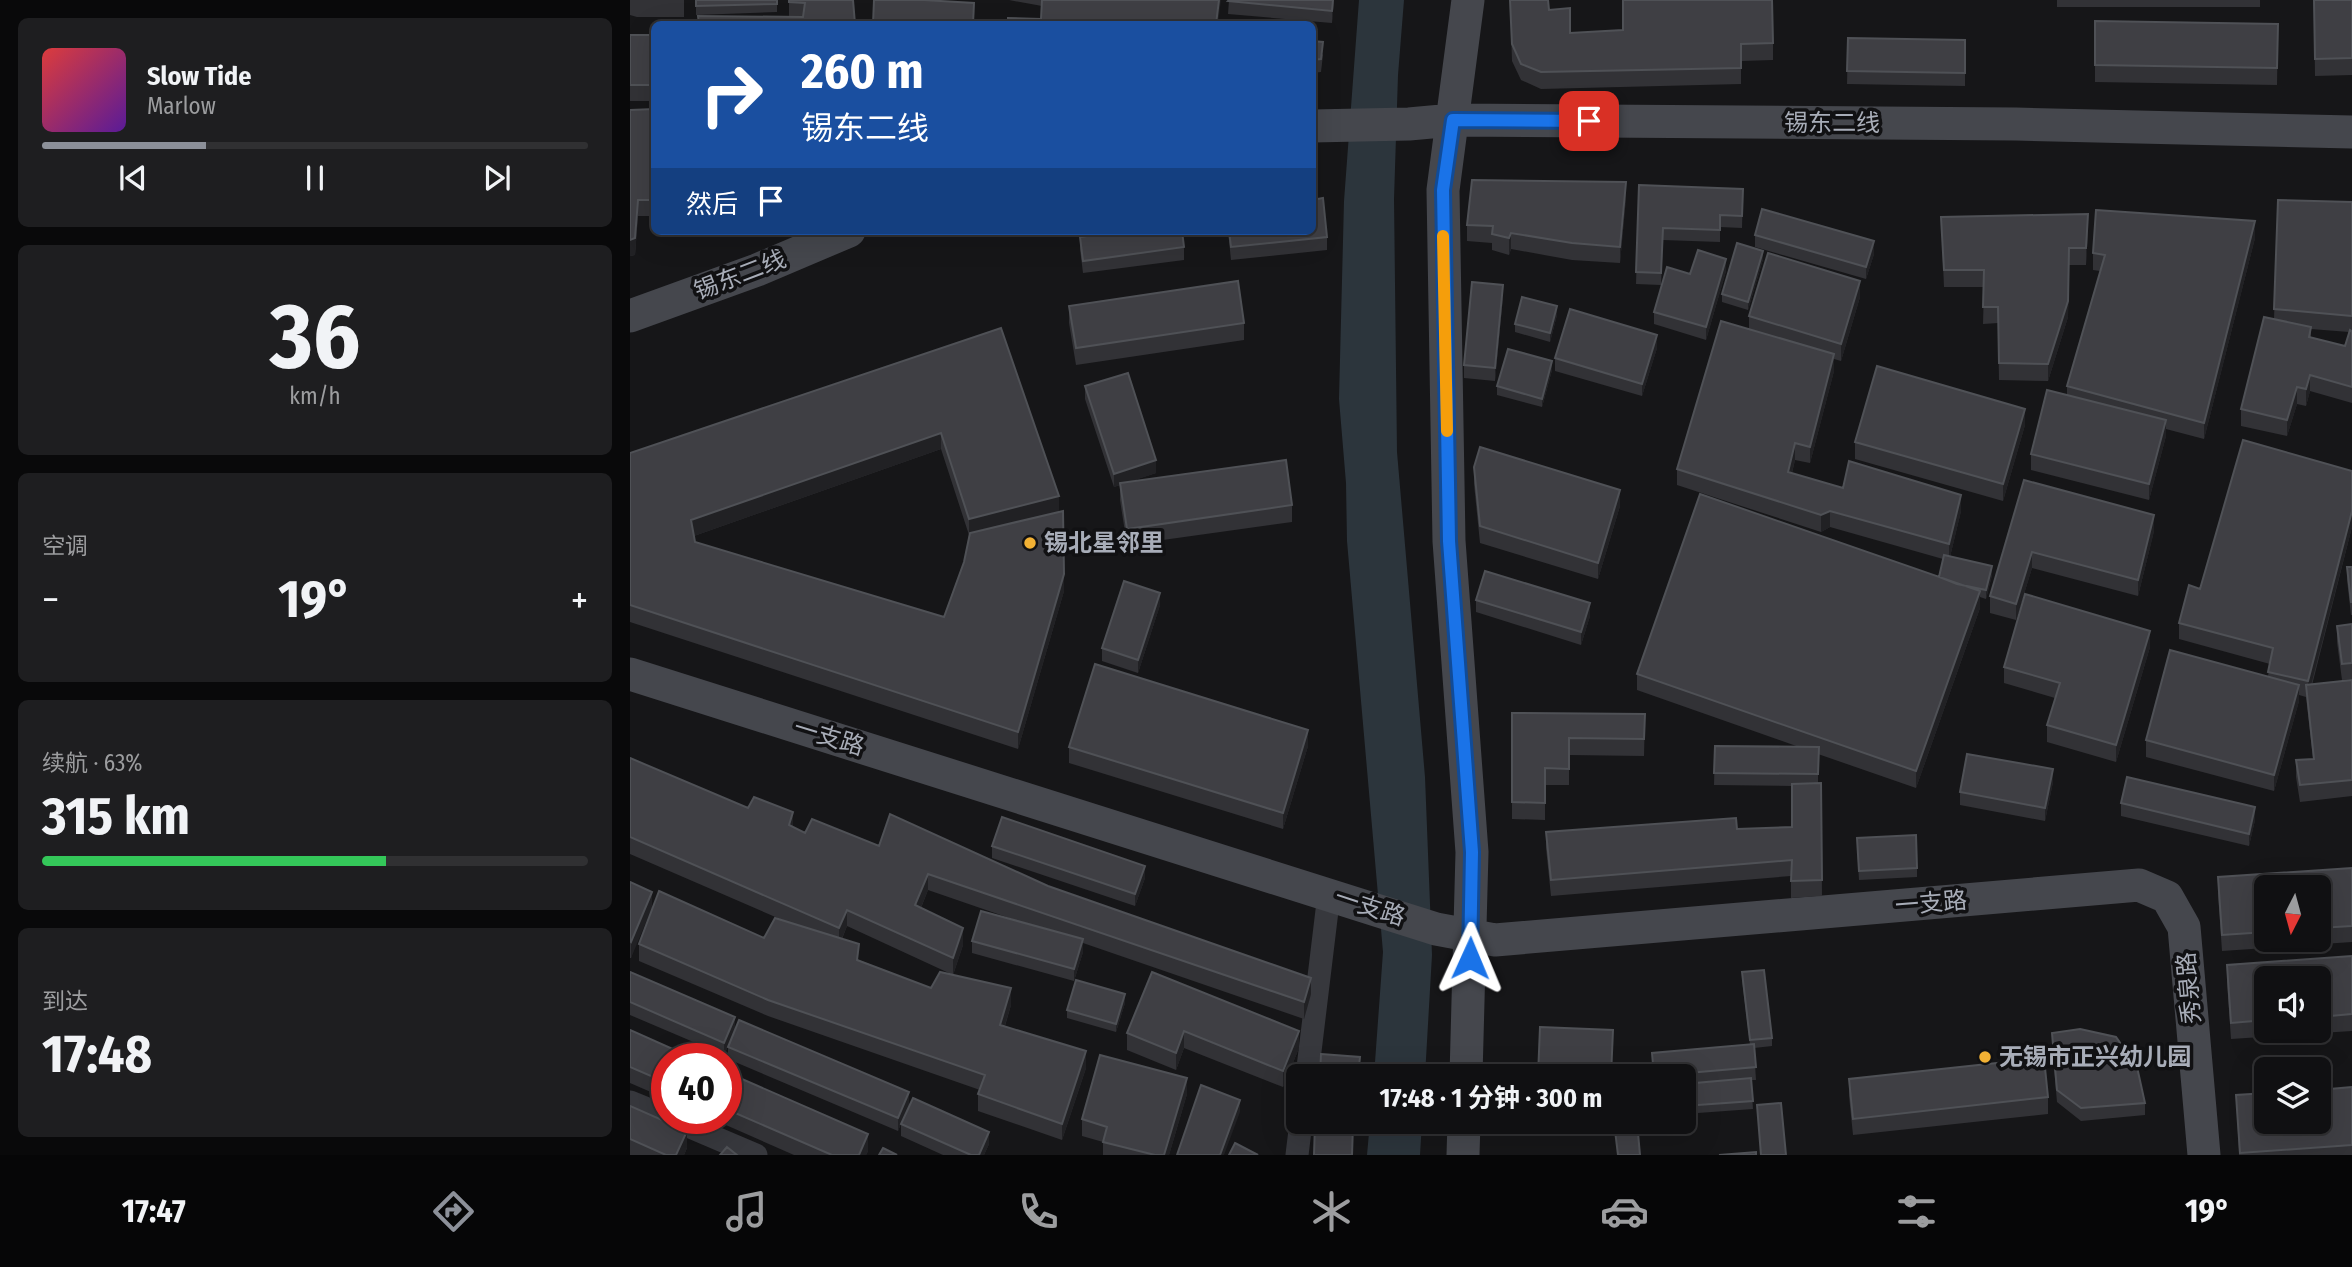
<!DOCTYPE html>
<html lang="zh">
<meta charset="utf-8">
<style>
body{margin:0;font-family:"Fira Sans Condensed","Noto Sans SC",sans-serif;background:#1e1e20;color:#f1f3f6;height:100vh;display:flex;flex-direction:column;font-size:26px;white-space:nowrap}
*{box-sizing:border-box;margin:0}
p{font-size:23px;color:#9c9d9f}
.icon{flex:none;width:38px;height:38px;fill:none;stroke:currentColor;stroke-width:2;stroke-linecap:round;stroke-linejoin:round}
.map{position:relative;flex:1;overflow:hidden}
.drawer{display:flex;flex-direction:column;gap:18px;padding:18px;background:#09090a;width:630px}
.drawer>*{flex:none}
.guide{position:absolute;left:21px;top:21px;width:665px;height:214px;border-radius:10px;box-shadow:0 7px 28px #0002,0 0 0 2px #303032;background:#1a4fa0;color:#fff;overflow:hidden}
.needle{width:46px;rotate:186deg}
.buttons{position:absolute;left:1624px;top:875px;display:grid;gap:14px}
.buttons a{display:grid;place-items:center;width:77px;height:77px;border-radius:10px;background:#101012;box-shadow:0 7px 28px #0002,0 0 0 2px #303032;font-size:35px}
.speed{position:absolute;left:21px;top:1043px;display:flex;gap:14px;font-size:35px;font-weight:700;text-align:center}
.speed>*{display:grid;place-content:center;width:91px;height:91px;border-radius:50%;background:#101012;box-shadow:0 7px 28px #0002,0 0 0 2px #303032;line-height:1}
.speed .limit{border:10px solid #d22;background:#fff;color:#111}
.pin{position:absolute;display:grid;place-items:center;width:60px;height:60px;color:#fff;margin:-30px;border-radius:14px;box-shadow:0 4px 10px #0006}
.me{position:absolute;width:77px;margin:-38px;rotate:1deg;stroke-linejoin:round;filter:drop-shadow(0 0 5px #0008)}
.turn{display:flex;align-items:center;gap:24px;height:147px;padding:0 35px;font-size:32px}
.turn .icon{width:91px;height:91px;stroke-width:2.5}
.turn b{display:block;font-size:49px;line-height:60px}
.then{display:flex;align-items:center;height:66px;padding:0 35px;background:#0003;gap:14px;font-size:26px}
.big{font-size:52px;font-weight:700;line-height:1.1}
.drawer .card{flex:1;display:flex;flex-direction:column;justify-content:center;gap:10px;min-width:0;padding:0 24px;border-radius:10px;background:#1e1e20}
.drawer .dial{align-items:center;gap:0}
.dial b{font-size:91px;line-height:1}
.song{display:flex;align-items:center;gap:21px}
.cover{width:84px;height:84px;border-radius:10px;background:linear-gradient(135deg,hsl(0 70% 55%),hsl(270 70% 35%))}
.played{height:7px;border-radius:4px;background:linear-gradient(90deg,#8c9099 30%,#303032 30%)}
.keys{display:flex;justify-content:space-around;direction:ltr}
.heat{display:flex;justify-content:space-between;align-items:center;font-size:38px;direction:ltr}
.charge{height:10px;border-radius:5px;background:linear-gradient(90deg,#34c759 63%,#303032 0)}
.trip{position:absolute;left:656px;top:1064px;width:410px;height:70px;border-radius:10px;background:#101012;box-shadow:0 7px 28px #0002,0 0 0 2px #303032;font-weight:700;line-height:70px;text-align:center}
.menu{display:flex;height:112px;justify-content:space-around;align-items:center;background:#060607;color:#9c9d9f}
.menu .icon{width:49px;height:49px}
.menu .current{color:#8c9099}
.menu b{font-size:32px;color:#f1f3f6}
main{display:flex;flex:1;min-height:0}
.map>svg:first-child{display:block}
</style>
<main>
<section class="drawer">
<div class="card">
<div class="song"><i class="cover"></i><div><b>Slow Tide</b><p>Marlow</p></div></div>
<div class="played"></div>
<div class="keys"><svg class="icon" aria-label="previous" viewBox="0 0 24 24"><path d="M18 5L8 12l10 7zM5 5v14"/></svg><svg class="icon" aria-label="pause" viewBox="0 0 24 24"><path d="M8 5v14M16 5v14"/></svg><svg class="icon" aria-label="next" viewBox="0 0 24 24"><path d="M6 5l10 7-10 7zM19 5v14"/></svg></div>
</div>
<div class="card dial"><b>36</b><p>km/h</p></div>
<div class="card"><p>空调</p>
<div class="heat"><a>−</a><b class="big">19°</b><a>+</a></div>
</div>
<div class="card"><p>续航 · 63%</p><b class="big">315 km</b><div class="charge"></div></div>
<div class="card"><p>到达</p><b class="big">17:48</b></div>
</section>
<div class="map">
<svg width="1722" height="1155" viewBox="0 0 1722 1155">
<rect width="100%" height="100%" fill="#161618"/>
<path fill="#2c353c" d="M729,0h45l-6,75 -4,124 3,253 28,325 7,178 -7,121h-51l9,-124 -36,-411 -1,-58 -7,-84 5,-198z
M740,1122h52l-2,33h-53z"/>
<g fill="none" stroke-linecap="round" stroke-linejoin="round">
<path stroke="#37383d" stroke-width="23" d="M677,1076l22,-182
M0,1102l37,15
M39,1118l87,37
M667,1155l4,-33"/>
<path stroke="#45474d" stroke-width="33" d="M682,126l97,-2 44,-4 563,4 336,8
M0,316l127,-46 92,-39
M0,674l806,255 59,11 644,-55 28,12 17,30 20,228
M836,1076l6,-224 -23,-311 -6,-351 25,-190
M833,1155l1,-33"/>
</g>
<path fill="#323236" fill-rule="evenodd" d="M0,0h54v17h-47l-7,-2z
M66,0h81v12l-81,3z
M159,0h64l2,24 -66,-7z
M379,0h212l-180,19 1,-13z
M599,0h105l-2,23 -104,-9z
M880,0l39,10 21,23 53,-3 150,13v17l-32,1v23l-200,5 -20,-9 -9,-19z
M1427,0h203v7h-203z
M1684,0h38v75l-37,1z
M1465,21l183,3 -1,61 -182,-3z
M0,35h24v66h-24z
M1218,38l117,2v46l-118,-2z
M682,41l11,14 -2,17 -9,1z
M24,109v107h-16l-3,39 -5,1v-146z
M1009,185l104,4 -1,39 -22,-1v15l-57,-2 -2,45 -25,-1z
M996,198l-6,65 -48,-3 -61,-11 -2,6 -17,-5v-7l-25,-2v-16z
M1648,200l74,2v201l-42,-12 -4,15 -9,-2 -10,32 -46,-10v-17l33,-90zM1681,329l38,3 -4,14 -34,-9z
M1311,217l147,14 -2,34h-17l-1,52 -20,64 -49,-1 -1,-57 -15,1 1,-37h-40z
M598,231h84l15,6v13l-96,10z
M1125,235l119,19 -8,25 -111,-32z
M450,237l104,10v13l-101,13 -3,-24z
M1625,238l-51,201 -38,-10v7l-17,64 -118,-30v-16l36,-59v-9l33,-115 -7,-1v-17z
M1133,259l-15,51 -26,-8v-8z
M1096,271l-20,69 -52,-16v-12l36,-38z
M873,297l-8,84 -31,-3v-13z
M1230,297l-19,64 -7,-2v12l-24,92 -15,-3 -3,13 51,15 118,23 -11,46 42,18 -6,24 -6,-2v11l-64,180 -98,-34v29h3l1,113 -31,2v-22l-240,20 -5,-48v-16l191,-3 55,-2v-41l-78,-1 1,-39 84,1 -162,-57v-16l302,-97 4,-18 -113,-32 -9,5 -144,-47v-16l72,-140v-13z
M439,306l175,17v17l-168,25 -7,-42z
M927,315l-7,27 -35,-10v-8z
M371,328l58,184 5,79 -46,158 -388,-127v-169zM311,449l28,86 -5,27 -20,55 -249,-75 -1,-6z
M1027,348l-15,48 -87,-25v-13z
M922,370l-10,37 -45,-12v-9z
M455,386l71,87 -28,9 164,23v17l-165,23 -7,-45v-15l-6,2 -29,-88z
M1395,425l-22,76 -148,-42v-17z
M844,467l146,39 -22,73 -118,-36 -6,-59z
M1722,471v56l-40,158 40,-5v116l-52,6 -4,-25v-17l17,-1 -7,-62 -7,-2v6l-25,90 -128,-34v-17l122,-64 2,-12 -91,-25v-16l21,-34z
M1394,480l130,51 -16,65 -106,-28 -16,52 -26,-7v-17z
M1717,567h5v48h-1l-4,-35z
M846,600l114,16 -9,29 -105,-33z
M530,605l-22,68 -36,-12v-13z
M1722,624v55l-10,1 -5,-38v-16z
M1520,647l-34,115 -69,-20v-17l8,-27 -51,-15v-16z
M882,713l133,1 -1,42 -75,-1v30h-24v35l-33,-1z
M678,746l-25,83 -214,-66v-16z
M0,758l118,50 57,25 74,13 169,40 263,108 -7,25 -221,-76v9l-9,29 -102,-28v-12l49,-19 -93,-32 -7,18 42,37 -10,30 58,30 -6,21 81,42 -24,72 -84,-29v-17l2,-4 -212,-74 -129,-55v-17l125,-6 23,-16 -157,-68zM217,926l104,48 -20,14 -72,-28 -17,-21z
M1423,782l-8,39 -85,-16v-13z
M1491,803l134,17 -6,26 -128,-30z
M362,846l153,32 -10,28 -143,-48z
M1227,847l60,21v9l-58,3z
M1722,868v74l-130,9 -4,-57v-17zM1636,887h53v53h-53z
M0,882l22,10 -21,66h-1z
M1722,956v75l-121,8 -4,-57v-17zM1636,978h53v53h-53z
M0,972l105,57 174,75 -11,27 -170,-72v-12l3,-7 -7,15 -94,-40z
M522,972l147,76 -16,39 -99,-39 -8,22 -49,-20v-17z
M1112,972l30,66v8l-18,2 2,32h-5l2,29 -69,5v-38h-31l-1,-23 98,-8 -8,-65z
M495,1003l-9,29 -49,-14v-8z
M0,1030l37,29v40l-37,-16z
M1422,1033l93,70v12l-64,6 -24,-19 -5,-56z
M96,1072l142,79 -2,4h-72l-84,-37h16z
M1219,1079l199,18v17l-195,21 -4,-39z
M1722,1087v68h-113l-3,-60z
M557,1094l-18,61h-66v-13l-21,-6v-17z
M0,1106l57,42 -3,7h-54z
M271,1124l88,20 -5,11h-41l-42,-19z"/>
<path fill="#212124" d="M589,0h2l-3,24h-2z
M703,0h1l-2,23v-12z
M996,182v16l-6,65v-16z
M8,200v16l-3,39 -5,1v-16z
M1458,214v17l-2,34v-17z
M1625,221v17l-51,201v-16z
M881,233v16l-2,6v-17z
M1244,241v13l-8,25v-12z
M1133,251v8l-15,51v-8z
M1096,259v12l-20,69v-13z
M1439,265l-1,52 -20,64v-17z
M1230,281v16l-19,64v-17z
M873,285v12l-8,84v-13z
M927,306v9l-7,27v-9z
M1027,335v13l-15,48v-12z
M1204,354v17l-24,92v-16z
M922,361v9l-10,37v-8z
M1680,375v16l-4,15v-17z
M1667,387v17l-10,32v-16z
M1395,409v16l-22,76v-17z
M1536,420v16l-17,64v-16z
M311,433v16l-250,88v-17z
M1165,443v17l-7,28v-16z
M526,460v13l-42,14v-13z
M990,490v16l-22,73v-16z
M1331,495v16l-12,50v-17z
M429,496v17l-90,23v-17z
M1200,511v16l-9,5v-17z
M1722,511v16l-44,170v-16z
M1524,515v16l-16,65v-16z
M1402,552v16l-16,52v-16z
M1362,566v9l-6,24v-9z
M434,574v17l-46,158v-17z
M1350,591v17l-64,180v-17z
M530,593v12l-22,68v-13z
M960,603v13l-9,29v-13z
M1520,631v16l-34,115v-17z
M1669,685v16l-25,90v-16z
M678,730v16l-25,83v-16z
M1423,769v13l-8,39v-13z
M1625,807v13l-6,26v-12z
M163,812v17l-4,-4z
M515,866v12l-10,28v-12z
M298,874v16l-13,32v-17z
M22,892v16l-21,50v-16z
M217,910v16l-8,19v-17z
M333,928v17l-10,30v-17z
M453,939v13l-9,29v-12z
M681,978v16l-7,25v-17z
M381,988v17l-11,36v-16z
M495,994v9l-9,29v-8z
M105,1017v13l-11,25v-12z
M554,1031v17l-8,22v-17z
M669,1031v17l-16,39v-16z
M456,1051v17l-24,72v-16z
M557,1078v16l-18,61h-5z
M279,1092v12l-11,27v-13z
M610,1100v12l-16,43h-4z
M57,1131v17l-3,7h-8z
M359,1132v12l-5,11h-5z
M238,1134v17l-2,4h-7z"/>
<path fill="#3f3f44" stroke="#4f5156" stroke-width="2" d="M66,0h81v4l-81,2z
M159,0h64l2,24h-156l-1,-8 105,1 2,-14 -16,-1z
M244,0h50l50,3 -1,21h-100z
M412,0h177l-3,24h-208v-6l33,1z
M599,0h104l-1,11 -104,-10z
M880,0h38l1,10 21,-2v25l53,-3v-30h149l1,43 -32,1v24l-200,4 -20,-8 -9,-20z
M1684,0h38v58l-37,1z
M1465,21l183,3 -1,44 -182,-3z
M0,35h24v50h-24z
M1218,38l117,2v33l-118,-2z
M682,41l11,1 -2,17 -9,1z
M24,109v91h-16l-3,38 -5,2v-130z
M842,180l154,2 -6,65 -48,-4 -61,-10 -2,5 -17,-4 1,-8 -26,-1z
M1009,185l104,4 -1,27 -22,-1v15l-57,-2 -2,45 -25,-1z
M693,198l4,39 -96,10 -2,-16h83v-31z
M1648,200l74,2v114l-78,-7z
M1132,209l112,32 -8,26 -111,-32z
M1466,210l159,11 -51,202 -137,-37 38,-131 -12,-2z
M1458,214l-2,34h-17l-1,53 -20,63 -49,-1 -1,-56h-15l1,-37h-40l-3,-53z
M492,231h60l2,16 -101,14 -3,-24z
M1107,243l26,8 -15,51 -26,-8z
M1068,250l28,9 -20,68 -52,-15 13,-45 23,7z
M1138,253l92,28 -19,63 -92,-28z
M608,281l6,42 -168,25 -7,-42z
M842,282l31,3 -8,83 -31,-3z
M892,297l35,9 -7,27 -35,-9z
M940,309l87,26 -15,49 -87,-26z
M1634,317l47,10 -2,10 36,9 5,-16 2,1v56l-42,-12 -4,14 -9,-2 -10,33 -46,-11z
M1091,321l113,33 -24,93 -15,-4 -7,29 55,16 6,-27 112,34 -12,49 -119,-33 -9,4 -144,-46z
M371,328l58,168 -90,23 -28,-86 -250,87 4,22 249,75 20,-55 6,-29 93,-22 1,63 -46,158 -388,-127v-152z
M878,349l44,12 -10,38 -45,-13z
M1247,366l148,43 -22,75 -148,-42z
M498,373l28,87 -42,14 -29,-88z
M1417,390l119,30 -17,64 -118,-30z
M1613,440l109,31v40l-44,170 -40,-9 5,-24 -94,-25 10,-38 11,4z
M850,447l140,43 -22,73 -118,-37 -6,-59z
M656,460l6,45 -165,24 -7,-46z
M1394,480l130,35 -16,65 -106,-28 -16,52 -26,-8z
M1070,494l280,97 -64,180 -279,-97z
M1314,555l48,11 -6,24 -29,-6 -18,-7z
M1717,567h5v35h-1z
M855,571l105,32 -9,29 -105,-32z
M494,581l36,12 -22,67 -36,-12z
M1395,594l125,37 -34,114 -69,-20 13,-42 -56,-16z
M1722,624v39l-10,1 -5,-38z
M1540,650l129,35 -25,90 -128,-35z
M465,664l213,66 -25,83 -214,-66z
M1722,680v100l-52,5 -4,-25 18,-1 -8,-74z
M882,713l133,1 -1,25 -75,-1v31l-24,-1v35l-33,-1z
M1085,746l104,1 -1,27 -104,-1z
M1337,754l86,15 -8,39 -85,-16z
M0,758l118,50 6,-11 39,15 -4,13 16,8 7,-14 67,27 11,-32 158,72 263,92 -7,24 -376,-128 -13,31 48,23 -10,30 -106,-48 -8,18 -209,-91z
M1497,777l128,30 -6,27 -128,-31z
M1191,783l1,97 -31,1 1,-21 -241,20 -5,-48 190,-14 1,11 55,-2v-43z
M372,817l143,49 -10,28 -143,-48z
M1286,835l1,33 -58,3 -2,-33z
M1722,868v58l-33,2v-41h-53v45l-44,3 -4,-58z
M0,882l22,10 -21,50 -1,-1z
M29,891l105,47 11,-20 84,26 -2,16 74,28 9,-16 71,16 -11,37 86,26 -24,73 -84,-30 7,-19 -217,-75 -129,-56z
M351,911l102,28 -9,30 -102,-28z
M1722,956v58l-33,3v-39h-53v42l-35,3 -4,-58z
M1134,970l8,68 -22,2 -8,-68z
M0,972l105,45 -11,26 -94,-41z
M522,972l147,59 -16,40 -99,-40 -8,22 -49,-20z
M446,980l49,14 -9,30 -49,-14z
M109,1020l170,72 -11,26 -170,-71z
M910,1027l73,3 -2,46h-73z
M1450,1029l36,8 21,30 8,36 -64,5 -24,-18 -5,-57z
M0,1030l65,29h-28v24l-37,-16z
M1124,1044l2,23 -102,9 -2,-23z
M691,1054l39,3 -2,19h-38z
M470,1055l87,23 -23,77h-9l-52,-13 4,-15 -25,-8z
M1414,1058l4,39 -195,22 -4,-40z
M96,1072l142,62 -9,21h-27l-106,-46z
M1121,1078l2,23 -69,5v-22z
M571,1085l39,15 -20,55h-43z
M1722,1087v58l-112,8 -4,-58 30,-2v29h53v-32z
M283,1098l76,34 -10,23h-8l-70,-31z
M1151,1103l5,52h-25l-4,-50z
M0,1106l57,25 -11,24h-10l-36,-16z
M984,1122h23l3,33h-22z
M685,1124l38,1 -1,30h-38z
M605,1143l23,12h-29z
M97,1147l10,8h-17z
M253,1148l14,7h-18z
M1126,1152v3h-37z"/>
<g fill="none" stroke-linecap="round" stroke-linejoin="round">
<g stroke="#114b97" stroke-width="18">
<path id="route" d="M840,958l2,-106 -23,-311 -6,-351 10,-70 136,1"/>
</g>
<use href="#route" stroke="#1a73e8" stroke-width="12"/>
<path stroke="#f59e0b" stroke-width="12" d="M813,236l4,195"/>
</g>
<g fill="#f2b134" stroke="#111113" stroke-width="2.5">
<circle cx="400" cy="543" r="7"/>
<circle cx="1355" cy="1057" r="7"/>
</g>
<g text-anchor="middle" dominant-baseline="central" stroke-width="7" stroke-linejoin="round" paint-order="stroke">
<g font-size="24" fill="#a8adb8" stroke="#111113">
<text x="1202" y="123">锡东二线</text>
<text transform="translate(110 275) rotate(-21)">锡东二线</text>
<text transform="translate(199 737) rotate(17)">一支路</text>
<text transform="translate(1301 903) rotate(-5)">一支路</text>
<text transform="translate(740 907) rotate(18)">一支路</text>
<text transform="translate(1559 988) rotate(-95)">秀泉路</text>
</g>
<g font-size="24" font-weight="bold" fill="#a8adb8" stroke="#111113" text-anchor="start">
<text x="414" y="543">锡北星邻里</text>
<text x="1369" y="1057">无锡市正兴幼儿园</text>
</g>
</g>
</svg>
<div class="buttons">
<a><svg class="needle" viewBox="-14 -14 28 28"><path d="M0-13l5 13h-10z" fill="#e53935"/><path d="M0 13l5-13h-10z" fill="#9c9d9f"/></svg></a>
<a><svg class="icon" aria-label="sound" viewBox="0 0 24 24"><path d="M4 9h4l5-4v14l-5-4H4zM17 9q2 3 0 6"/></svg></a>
<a><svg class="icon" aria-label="layers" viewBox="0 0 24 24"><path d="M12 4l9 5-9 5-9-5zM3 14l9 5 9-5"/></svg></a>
</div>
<div class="speed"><div class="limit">40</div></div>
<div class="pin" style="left:959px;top:121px;background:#d93025"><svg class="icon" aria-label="arrive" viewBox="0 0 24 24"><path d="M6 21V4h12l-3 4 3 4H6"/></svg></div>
<svg class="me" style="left:840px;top:958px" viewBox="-20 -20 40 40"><path d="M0-17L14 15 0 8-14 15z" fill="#1a73e8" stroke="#fff" stroke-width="4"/></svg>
<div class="trip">17:48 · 1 分钟 · 300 m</div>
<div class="guide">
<div class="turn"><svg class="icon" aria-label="right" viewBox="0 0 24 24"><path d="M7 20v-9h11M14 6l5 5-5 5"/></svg><div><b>260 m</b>锡东二线</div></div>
<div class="then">然后<svg class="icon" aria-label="arrive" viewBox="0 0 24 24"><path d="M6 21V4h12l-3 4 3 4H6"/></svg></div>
</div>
</div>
</main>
<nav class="menu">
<b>17:47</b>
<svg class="icon current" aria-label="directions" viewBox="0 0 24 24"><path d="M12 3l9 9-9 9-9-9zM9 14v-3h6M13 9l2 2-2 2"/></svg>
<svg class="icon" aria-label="music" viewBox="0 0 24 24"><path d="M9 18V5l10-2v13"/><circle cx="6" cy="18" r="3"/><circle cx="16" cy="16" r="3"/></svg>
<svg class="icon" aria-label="phone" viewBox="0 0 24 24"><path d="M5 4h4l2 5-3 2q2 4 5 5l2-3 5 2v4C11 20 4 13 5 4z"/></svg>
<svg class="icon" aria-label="climate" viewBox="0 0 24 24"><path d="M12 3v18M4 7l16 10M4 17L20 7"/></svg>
<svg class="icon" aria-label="car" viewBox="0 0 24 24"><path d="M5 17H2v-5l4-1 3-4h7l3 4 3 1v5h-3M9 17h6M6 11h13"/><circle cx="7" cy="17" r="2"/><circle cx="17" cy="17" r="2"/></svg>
<svg class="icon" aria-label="filters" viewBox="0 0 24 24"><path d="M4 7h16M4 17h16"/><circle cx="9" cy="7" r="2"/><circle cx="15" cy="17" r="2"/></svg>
<b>19°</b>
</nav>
